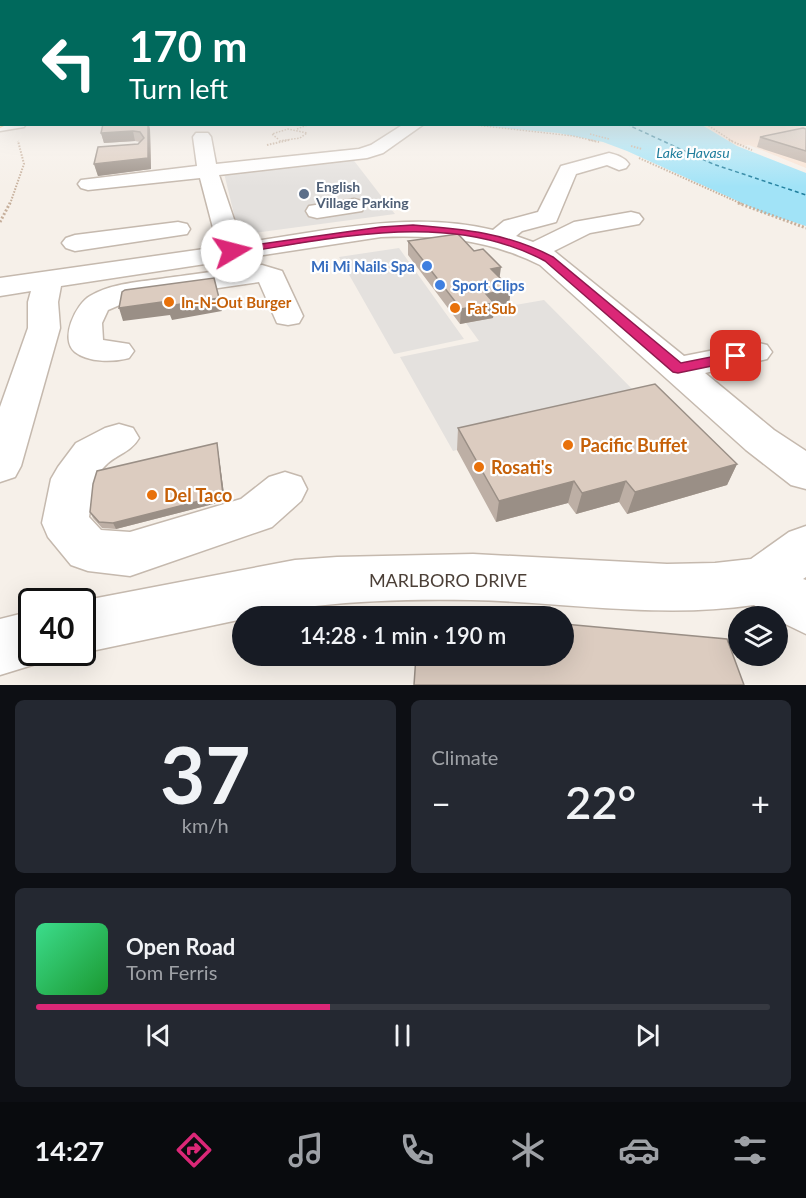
<!DOCTYPE html>
<meta charset="utf-8">
<style>
body{margin:0;font-family:Lato,sans-serif;background:#242831;color:#f1f3f6;height:100vh;display:flex;flex-direction:column;font-size:22px;white-space:nowrap}
*{box-sizing:border-box;margin:0}
p{font-size:20px;color:#9ea1a6}
.icon{flex:none;width:33px;height:33px;fill:none;stroke:currentColor;stroke-width:2;stroke-linecap:round;stroke-linejoin:round}
.map{position:relative;height:685px;overflow:hidden}
.drawer{display:flex;flex-direction:column;gap:15px;padding:15px;background:#0d0f14;flex:1}
.drawer>*{flex:none}
.hud{position:absolute;left:0px;top:0px;width:807px;height:126px;box-shadow:0 6px 24px #0002;background:#00695c;color:#fff;overflow:hidden}
.fabs{position:absolute;left:728px;top:606px;display:grid;gap:12px}
.fabs a{display:grid;place-items:center;width:60px;height:60px;border-radius:50%;background:#171b24;box-shadow:0 6px 24px #0002;font-size:30px}
.speed{position:absolute;left:18px;top:588px;display:flex;gap:12px;font-size:30px;font-weight:700;text-align:center}
.speed>*{display:grid;place-content:center;width:78px;height:78px;border-radius:50%;background:#171b24;box-shadow:0 6px 24px #0002;line-height:1}
.speed .limit{border:3px solid #111;border-radius:9px;background:#fff;color:#111}
.pin{position:absolute;display:grid;place-items:center;width:51px;height:51px;color:#fff;margin:-26px;border-radius:12px;box-shadow:0 3px 9px #0006}
.me{position:absolute;width:66px;margin:-33px;rotate:82deg;stroke-linejoin:round;filter:drop-shadow(0 0 4px #0008)}
.turn{display:flex;align-items:center;gap:21px;height:126px;padding:0 30px;font-size:27px}
.turn .icon{width:78px;height:78px;stroke-width:2.5}
.turn b{display:block;font-size:42px;line-height:51px}
.big{font-size:45px;font-weight:600;line-height:1.1}
.drawer .card{flex:1;display:flex;flex-direction:column;justify-content:center;gap:9px;min-width:0;padding:0 21px;border-radius:9px;background:#242831}
.drawer .dial{align-items:center;gap:0}
.dial b{font-size:78px;line-height:1}
.song{display:flex;align-items:center;gap:18px}
.cover{width:72px;height:72px;border-radius:9px;background:linear-gradient(135deg,hsl(150 70% 55%),hsl(130 70% 35%))}
.played{height:6px;border-radius:3px;background:linear-gradient(90deg,#db2777 40%,#363941 40%)}
.keys{display:flex;justify-content:space-around;direction:ltr}
.heat{display:flex;justify-content:space-between;align-items:center;font-size:33px;direction:ltr}
.drawer .tiles{flex:1;display:grid;gap:15px;grid-template-columns:1fr 1fr}
.card:last-child{grid-column:span 2}
.trip{position:absolute;left:232px;top:606px;width:342px;height:60px;border-radius:30px;background:#171b24;box-shadow:0 6px 24px #0002;font-weight:600;line-height:60px;text-align:center}
.tab-bar{display:flex;height:96px;justify-content:space-around;align-items:center;background:#090b0e;color:#9ea1a6}
.tab-bar .icon{width:42px;height:42px}
.tab-bar .on{color:#db2777}
.tab-bar b{font-size:27px;color:#f1f3f6}
.map>svg:first-child{display:block}
</style>
<div class="map">
<svg width="806" height="685" viewBox="0 0 806 685">
<rect width="100%" height="100%" fill="#f6f0e9"/>
<path fill="#f9e3d3" d="M806,91v77l-57,-23 -12,1 -35,-21 104,-1z"/>
<path fill="#e4e1de" d="M345,149l50,65 -156,21 -15,-62 62,-7 -4,-10z
M399,248l65,91 -70,15 -55,-97z
M544,300l99,100 -190,51 -53,-94 79,-16 -13,-18 26,-5 -6,-8z"/>
<path fill="#a1e3f7" d="M471,125h231l35,21 69,27v53l-42,-13 -137,-62 -24,-9 -45,-9z"/>
<g fill="none" stroke-linecap="round" stroke-linejoin="round">
<path stroke="#217f9e" stroke-width="1.5" stroke-dasharray="4 3" stroke-linecap="butt" d="M626,124l87,40 93,31"/>
<g stroke="#c5b9ae" stroke-width="3">
<path id="minor" d="M0,121l2,3h24l-2,3 -24,4z
M404,124h20l-41,29 -16,5 -148,17 23,68c83,-12 169,-33 251,-13l11,-9 34,-9 23,-46 48,-13c8,2 15,4 20,11l-3,4 -7,2 -12,-5 -31,9 -20,48 -34,9 -6,5 17,6 41,-20 57,-10 8,2 4,5 -4,5 -49,9 -36,18 130,105 71,-14 12,3 5,7 -5,7 -62,14 69,57 32,21v38l-15,-4 -45,-35 -206,-185c-52,-26 -102,-30 -159,-28l-320,49 -3,16 2,26 -39,138 -6,11 -15,5v-75l28,-79v-26l3,-11 -31,5v-18l218,-31 -18,-69 -112,12 -7,-2 -3,-4 3,-4 116,-14 -4,-29 3,-4h12l3,4 5,27 143,-15 12,-4z
M354,199l8,2 3,5 -3,5 -45,7 -8,-2 -3,-5 3,-5z
M178,222l9,2 3,5 -3,5 -112,17 -9,-3 -4,-5 4,-5 9,-3z
M262,265l20,6 21,45 -4,7 -11,2 -11,-2 -18,-41 -130,19 -21,9 -6,13 1,17 26,4 5,7 -5,7c-15,4 -40,5 -54,-6 -16,-13 1,-48 15,-56 22,-13 51,-14 76,-18 32,-4 64,-9 96,-13z
M119,424l14,4 6,10c-8,14 -21,16 -32,26 -15,13 -15,35 -18,53l12,13 29,2 111,-33 28,-22 16,-5 16,5 6,12 -6,12 -29,26 -142,49 -42,-5 -17,-6 -23,-28 -6,-14 9,-44 7,-12 18,-24 29,-15z
M806,526v51l-3,2 3,1v54l-29,-14v-4h-6l-17,-11c-95,14 -188,-3 -283,-5 -52,-1 -104,0 -156,6 -24,2 -48,10 -72,10v3l-161,34 -1,-1 1,-50h-6l219,-42 42,-3 136,-3 194,10 48,-1 36,-4 38,-27z
M32,611v41h22l-2,7 -52,16v-56z"/>
</g>
<g stroke="#eb852e" stroke-width="3">
<path id="highway" d="M2,116v8h6l-8,4z"/>
</g>
<path stroke="#c6af9b" stroke-width="1.5" stroke-dasharray="1.5 1.5" stroke-linecap="butt" d="M466,124l107,12 22,5
M555,124l4,1
M706,124l26,17
M297,129l13,-5
M590,134l19,5
M278,139l-6,-5 16,-5 19,4 -7,5 -21,3"/>
<path stroke="#c6af9b" stroke-width="2" stroke-dasharray="1.5 1.5" stroke-linecap="butt" d="M589,140l10,2
M729,140l23,10
M267,145l22,-5
M631,146l11,3
M639,158l103,46
M10,204l14,-40 -6,-23"/>
<path stroke="#c6af9b" stroke-width="3" stroke-dasharray="2 2" stroke-linecap="butt" d="M738,203l68,25
M0,222l10,-19"/>
<use href="#minor" fill="#fff" fill-rule="evenodd"/>
<use href="#highway" fill="#ffb46b" fill-rule="evenodd"/>
</g>
<path fill="#bdafa5" d="M150,129l1,40 -53,7 -4,-12 44,-20 2,-2 -5,-1 -31,2 -3,-10z
M806,129v34l-49,-16 3,-10z
M408,241l103,48 -2,15 -15,3 -1,11 -33,6 -52,-69z
M458,428l279,36 -10,21 -100,29 -8,-12 -43,12 -8,-11 -72,19 -39,-72z
M217,443l8,58 -109,28 -14,-1 -9,-10 -3,-6z"/>
<path fill="#9a8f86" d="M148,124h1l1,5 1,40 -53,7 -4,-12 54,-6z
M133,131l2,10 -31,2 -3,-10z
M501,267l-2,15 -8,-13z
M511,289l-2,15 -15,3 -1,11 -33,6 1,-15 25,-15z
M219,298l3,13 -50,9 -2,-5 -47,6 -4,-13 49,-7z
M217,443l8,58 -109,28 -3,-6z
M737,464l-10,21 -100,29 8,-22z
M574,481l-6,22 -72,19 3,-21z
M626,481l-7,21 -43,12 6,-21z"/>
<path fill="#dcccc0" stroke="#9a8f86" stroke-width="1.5" d="M103,124h45v34l-54,6 4,-17 40,-3 6,-6 -4,-6 -7,-1 -32,2z
M803,128l3,1v22l-46,-14z
M458,234l16,17 9,-2 18,18 -10,2 20,20 -25,5 8,9 -33,6 -53,-68z
M214,278l5,20 -51,8v-5l-49,7 3,-16 3,-2z
M655,384l82,80 -102,28 -9,-11 -44,12 -8,-12 -75,20 -41,-73z
M217,443l6,52 -110,28 -14,-1 -9,-10 3,-28 4,-13z
M419,611l57,5h-57z
M564,624l163,15 17,46h-330l2,-29h148z"/>
<linearGradient id="sky" x2="0" y2="1"><stop stop-color="#8bc7ee"/><stop offset="0.49" stop-color="#fbf8f5"/><stop offset="1" stop-color="#fbf8f5" stop-opacity="0"/></linearGradient>
<rect width="806" height="187" fill="url(#sky)"/>
<path fill="#db2777" stroke="#8e194d" stroke-width="1.5" d="M413,225c51,4 94,8 140,32l128,106 55,-11 7,4 -7,5 -58,12 -5,-1 -128,-111c-97,-52 -210,-22 -313,-7l-6,-3 6,-3 149,-21z"/>
<circle fill="#5c6f8a" stroke="#fff" stroke-width="2" cx="304" cy="194" r="6"/>
<g fill="#3f7fe0" stroke="#fff" stroke-width="2">
<circle cx="427" cy="266" r="6"/>
<circle cx="440" cy="285" r="6"/>
</g>
<g fill="#e8710a" stroke="#fff" stroke-width="2">
<circle cx="169" cy="302" r="6"/>
<circle cx="455" cy="308" r="6"/>
<circle cx="568" cy="445" r="6"/>
<circle cx="479" cy="467" r="6"/>
<circle cx="152" cy="495" r="6"/>
</g>
<g text-anchor="middle" dominant-baseline="central" stroke-width="4.5" stroke-linejoin="round" paint-order="stroke">
<g font-size="14" font-style="italic" fill="#217f9e" stroke="#fff">
<text x="693" y="152">Lake Havasu</text>
</g>
<g font-size="14" font-weight="bold" fill="#4e5e75" stroke="#fff" text-anchor="start">
<text x="316" y="186">English<tspan x="316" dy="16">Village Parking</tspan></text>
</g>
<g font-size="15" font-weight="bold" fill="#366cbe" stroke="#fff" text-anchor="end">
<text x="415" y="266">Mi Mi Nails Spa</text>
<text x="452" y="285" text-anchor="start">Sport Clips</text>
</g>
<g font-size="15" font-weight="bold" fill="#c56008" stroke="#fff" text-anchor="start">
<text x="181" y="302">In-N-Out Burger</text>
<text x="467" y="308">Fat Sub</text>
</g>
<g font-size="18" font-weight="bold" fill="#c56008" stroke="#fff" text-anchor="start">
<text x="580" y="445">Pacific Buffet</text>
<text x="491" y="467">Rosati's</text>
<text x="164" y="495">Del Taco</text>
</g>
<g font-size="18" fill="#4b3f37" stroke="#fff">
<text x="448" y="580">MARLBORO DRIVE</text>
</g>
</g>
</svg>
<div class="fabs">
<a><svg class="icon" aria-label="layers" viewBox="0 0 24 24"><path d="M12 4l9 5-9 5-9-5zM3 14l9 5 9-5"/></svg></a>
</div>
<div class="speed"><div class="limit">40</div></div>
<div class="pin" style="left:736px;top:356px;background:#d93025"><svg class="icon" aria-label="arrive" viewBox="0 0 24 24"><path d="M6 21V4h12l-3 4 3 4H6"/></svg></div>
<svg class="me" style="left:232px;top:251px" viewBox="-20 -20 40 40"><circle r="19" fill="#fff"/><path d="M0-13L10 11 0 6-10 11z" fill="#db2777"/></svg>
<div class="trip">14:28 · 1 min · 190 m</div>
<div class="hud">
<div class="turn"><svg class="icon" aria-label="left" viewBox="0 0 24 24"><path d="M17 20v-9H6M10 6l-5 5 5 5"/></svg><div><b>170 m</b>Turn left</div></div>
</div>
</div>
<section class="drawer">
<div class="tiles">
<div class="card dial"><b>37</b><p>km/h</p></div>
<div class="card"><p>Climate</p>
<div class="heat"><a>−</a><b class="big">22°</b><a>+</a></div>
</div>
<div class="card">
<div class="song"><i class="cover"></i><div><b>Open Road</b><p>Tom Ferris</p></div></div>
<div class="played"></div>
<div class="keys"><svg class="icon" aria-label="previous" viewBox="0 0 24 24"><path d="M18 5L8 12l10 7zM5 5v14"/></svg><svg class="icon" aria-label="pause" viewBox="0 0 24 24"><path d="M8 5v14M16 5v14"/></svg><svg class="icon" aria-label="next" viewBox="0 0 24 24"><path d="M6 5l10 7-10 7zM19 5v14"/></svg></div>
</div>
</div>
</section>
<nav class="tab-bar">
<b>14:27</b>
<svg class="icon on" aria-label="directions" viewBox="0 0 24 24"><path d="M12 3l9 9-9 9-9-9zM9 14v-3h6M13 9l2 2-2 2"/></svg>
<svg class="icon" aria-label="music" viewBox="0 0 24 24"><path d="M9 18V5l10-2v13"/><circle cx="6" cy="18" r="3"/><circle cx="16" cy="16" r="3"/></svg>
<svg class="icon" aria-label="phone" viewBox="0 0 24 24"><path d="M5 4h4l2 5-3 2q2 4 5 5l2-3 5 2v4C11 20 4 13 5 4z"/></svg>
<svg class="icon" aria-label="climate" viewBox="0 0 24 24"><path d="M12 3v18M4 7l16 10M4 17L20 7"/></svg>
<svg class="icon" aria-label="car" viewBox="0 0 24 24"><path d="M5 17H2v-5l4-1 3-4h7l3 4 3 1v5h-3M9 17h6M6 11h13"/><circle cx="7" cy="17" r="2"/><circle cx="17" cy="17" r="2"/></svg>
<svg class="icon" aria-label="filters" viewBox="0 0 24 24"><path d="M4 7h16M4 17h16"/><circle cx="9" cy="7" r="2"/><circle cx="15" cy="17" r="2"/></svg>
</nav>
